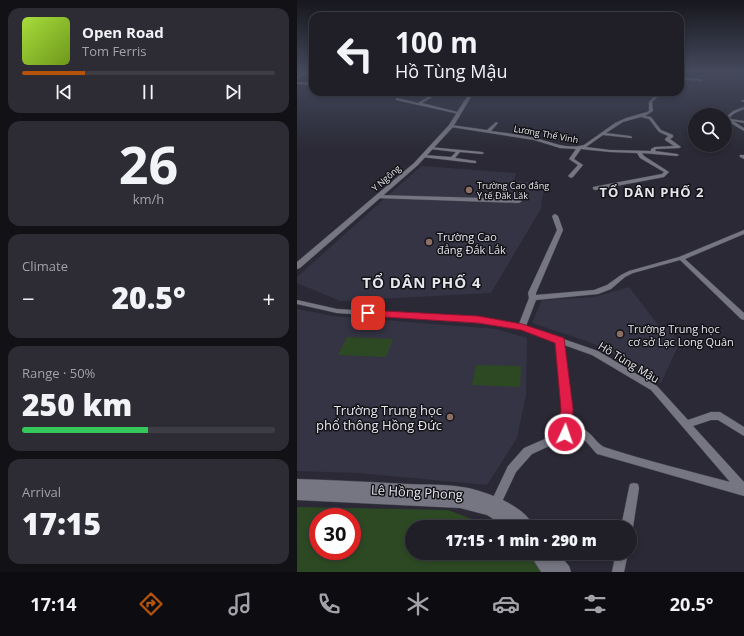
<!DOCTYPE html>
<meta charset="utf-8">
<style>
body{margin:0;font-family:"Open Sans",sans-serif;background:#2d2c34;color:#f1f3f6;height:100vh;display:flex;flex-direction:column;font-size:15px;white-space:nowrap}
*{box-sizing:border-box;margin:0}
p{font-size:13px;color:#a2a2a8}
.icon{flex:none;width:22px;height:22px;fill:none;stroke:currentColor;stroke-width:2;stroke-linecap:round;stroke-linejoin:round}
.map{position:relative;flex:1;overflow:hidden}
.panel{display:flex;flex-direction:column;gap:8px;padding:8px;background:#121116;width:297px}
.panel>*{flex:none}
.banner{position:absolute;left:12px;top:12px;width:375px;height:84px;border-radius:12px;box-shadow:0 2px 6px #0003,0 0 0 1px #3d3d45;background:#201f28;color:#f1f3f6;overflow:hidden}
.fabs{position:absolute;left:391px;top:108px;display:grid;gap:8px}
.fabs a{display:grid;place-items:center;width:44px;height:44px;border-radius:50%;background:#201f28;box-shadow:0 2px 6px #0003,0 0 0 1px #3d3d45;font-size:20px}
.speed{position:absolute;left:12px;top:508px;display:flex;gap:8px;font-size:20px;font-weight:700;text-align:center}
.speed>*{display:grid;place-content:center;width:52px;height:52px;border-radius:50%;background:#201f28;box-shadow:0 2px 6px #0003,0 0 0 1px #3d3d45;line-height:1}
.speed .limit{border:6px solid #d22;background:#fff;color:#111}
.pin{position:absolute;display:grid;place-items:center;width:34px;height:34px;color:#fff;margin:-17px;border-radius:8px;box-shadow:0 2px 6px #0006}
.me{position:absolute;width:44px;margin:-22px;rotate:3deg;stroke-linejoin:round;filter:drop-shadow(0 0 3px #0008)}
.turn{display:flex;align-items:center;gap:14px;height:84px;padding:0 20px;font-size:18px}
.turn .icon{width:52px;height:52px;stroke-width:2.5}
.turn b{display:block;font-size:28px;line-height:34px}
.big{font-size:30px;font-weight:800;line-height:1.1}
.panel .card{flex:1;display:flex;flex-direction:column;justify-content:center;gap:6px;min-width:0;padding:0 14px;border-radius:12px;background:#2d2c34}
.panel .dial{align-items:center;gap:0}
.dial b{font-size:52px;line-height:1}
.song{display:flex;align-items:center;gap:12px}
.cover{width:48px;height:48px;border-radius:6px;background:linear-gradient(135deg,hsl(80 70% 55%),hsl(80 70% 35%))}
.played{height:4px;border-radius:2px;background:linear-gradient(90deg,#b45309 25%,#3d3d45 25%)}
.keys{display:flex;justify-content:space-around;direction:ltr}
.heat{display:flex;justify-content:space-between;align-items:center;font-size:22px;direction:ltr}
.charge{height:6px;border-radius:3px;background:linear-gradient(90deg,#34c759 50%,#3d3d45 0)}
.trip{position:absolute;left:108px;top:520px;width:232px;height:40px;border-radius:20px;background:#201f28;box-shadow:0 2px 6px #0003,0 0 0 1px #3d3d45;font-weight:800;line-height:40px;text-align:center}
.tab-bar{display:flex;height:64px;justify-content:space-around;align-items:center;background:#0d0c10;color:#a2a2a8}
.tab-bar .icon{width:28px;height:28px}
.tab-bar .current{color:#b45309}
.tab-bar b{font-size:18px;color:#f1f3f6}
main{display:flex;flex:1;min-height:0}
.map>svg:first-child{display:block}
</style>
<main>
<section class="panel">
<div class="card">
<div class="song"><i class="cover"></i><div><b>Open Road</b><p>Tom Ferris</p></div></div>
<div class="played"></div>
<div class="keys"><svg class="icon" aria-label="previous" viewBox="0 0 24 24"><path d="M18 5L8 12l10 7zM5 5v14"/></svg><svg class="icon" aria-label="pause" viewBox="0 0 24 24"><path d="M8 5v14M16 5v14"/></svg><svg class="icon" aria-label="next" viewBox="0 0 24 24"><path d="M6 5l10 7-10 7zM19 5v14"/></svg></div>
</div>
<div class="card dial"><b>26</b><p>km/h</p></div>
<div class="card"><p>Climate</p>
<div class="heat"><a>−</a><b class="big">20.5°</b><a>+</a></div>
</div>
<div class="card"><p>Range · 50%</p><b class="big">250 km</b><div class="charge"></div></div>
<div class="card"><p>Arrival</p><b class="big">17:15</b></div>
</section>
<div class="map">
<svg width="447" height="572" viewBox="0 0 447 572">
<rect width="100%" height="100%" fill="#2a2935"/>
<path fill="#353444" d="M124,166l95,7 -2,8 32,2 -5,20 1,4 -51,86 -151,8 -43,-18v-6z
M332,287l30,39 12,1 7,19 -17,37 -42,-27 -30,-14 -57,-19 10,-23 52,-3z
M0,309l36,7 163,13 31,9 -1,57 -9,43 -30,47 -129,-12 -61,-2z"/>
<path fill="#2d4924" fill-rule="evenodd" d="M50,337l46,2 -7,18 -48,-2z
M179,365l45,1 -1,21 -48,-2z
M0,507l151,3 45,17h-81v26h118l5,7 5,12h-243zM21,517h34v34h-34z"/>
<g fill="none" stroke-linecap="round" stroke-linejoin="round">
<g stroke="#45454e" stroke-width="1">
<path id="minor" d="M10,72h5l-15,6v-2z
M383,77l21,2 2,1 -2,1 -21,-2z
M0,82l16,1v2l-16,-1z
M65,92h5l-2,1z
M106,92h9l20,3v2l-10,6 39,10 -2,1 -63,-14v-2h1l21,5 10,-6z
M362,92h4l-11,10 1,9 -8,5 6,1 10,13 12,5v2l-3,2 11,8 -2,1 -23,1 -1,2 22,3 2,1 -2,1 -35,-3 2,3 25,16 -5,5 -69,13 -2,-1v-2l69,-13 2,-2 -24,-14 -3,-5 -27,-1 -29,-3 -7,10 9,6 -10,12 -2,1 -3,-2 10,-11 -9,-6 7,-10 -16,-1 -26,-8 -83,-13 -2,-1 2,-1 36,5 9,-8 2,1 -7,8c15,2 30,4 44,7 17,4 32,12 49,7l31,-22 11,-5 21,-6 2,-1v-9zM344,117l8,2 10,13 9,4 -3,3v1l9,6 -19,1 -4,2v2l-41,-1 -24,-3 17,-12 29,3v-1l-2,-1 -24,-3 17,-11z
M446,100h1v2l-3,-1z
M447,107v2l-9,4 -5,4 1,2 13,2v2l-11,-2 11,7v3l-15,-9 -3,-5 7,-6z
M132,147l53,5 2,1 -2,1 -22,-2 -5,6 21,3v2h-2l-52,-6v-2h2l27,2 5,-5 -25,-3h-2z
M443,155h4v4l-4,-2z
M81,195l141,4 3,2 -3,2 -143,-5 -1,-1z
M258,214l3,2 5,14 -27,63v2l58,-5 13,-5 14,-10 8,-4 50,-14 65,-27v4l-59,25 59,54v7l-3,-1 -61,-59 -47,13 -8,4 -14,12 -13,5 -62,6 -10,26 72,25 59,35 31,34 23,-8h9l24,15v9l-26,-16h-7l-18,6 51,56v14l-143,-41 -4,-1c-9,-9 -13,-20 -28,-17l-37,17 -16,18 -17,36 -4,1 -4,-1 -1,-4 18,-38 16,-18 37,-16 1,-23 -6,-67 -35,-13 -43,-6 -141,-10 -40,-9v-4l40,9 141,8 41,7 10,-26 -1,-5 29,-63 -5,-14zM267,345l28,10 59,35 79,92c-41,-11 -83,-21 -123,-34 -14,-4 -15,-23 -36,-20l1,-19z
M337,483l4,1 1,4 -6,39 -3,4v-4h-9l8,-39 1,-4z
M319,553h12l-4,19h-12z"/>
</g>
<g stroke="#45454e" stroke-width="1">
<path id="tertiary" d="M173,92h4l-21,35 -35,38 -118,103 -3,1v-7l117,-99 35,-38z
M0,479c37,1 73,3 110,5 18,1 37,0 55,3 21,3 63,18 72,40h-28l-19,-12 -27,-7 -163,-8z
M232,553h29l11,13 2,6h-30z"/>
</g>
<use href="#minor" fill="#767683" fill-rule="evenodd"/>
<use href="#tertiary" fill="#767683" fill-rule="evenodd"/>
</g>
<linearGradient id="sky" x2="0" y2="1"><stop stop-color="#17171d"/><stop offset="0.47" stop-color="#44495c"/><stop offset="1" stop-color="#44495c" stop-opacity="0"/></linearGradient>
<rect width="447" height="152" fill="url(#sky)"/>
<path fill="#e11d48" stroke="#92132f" d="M68,310l113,6 44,8 42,14 9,71 -1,25 -2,4 -5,2 -4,-2 -2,-4 2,-25 -6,-66 -34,-13 -43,-7 -110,-7 -5,-3z"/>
<g fill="#8d6e63" stroke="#131318" stroke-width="1.5">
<circle cx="172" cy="190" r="4"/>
<circle cx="132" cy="242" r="4"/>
<circle cx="323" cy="334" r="4"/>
<circle cx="153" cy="417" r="4"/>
</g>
<g text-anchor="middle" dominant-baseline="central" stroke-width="3" stroke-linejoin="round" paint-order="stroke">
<g font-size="9" fill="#e5e5ec" stroke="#131318">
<text transform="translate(249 134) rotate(10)">Lương Thế Vinh</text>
<text transform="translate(89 178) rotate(-41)">Y Ngông</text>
</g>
<g font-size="9" fill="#e5e5ec" stroke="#131318" text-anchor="start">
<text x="180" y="185">Trường Cao đẳng<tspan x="180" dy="10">Y tế Đăk Lăk</tspan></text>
</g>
<g font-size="11" fill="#e5e5ec" stroke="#131318" text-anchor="start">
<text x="140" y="236">Trường Cao<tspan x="140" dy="13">đẳng Đắk Lắk</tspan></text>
<text x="331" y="328">Trường Trung học<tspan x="331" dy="13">cơ sở Lạc Long Quân</tspan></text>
</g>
<g font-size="11" fill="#e5e5ec" stroke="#131318">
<text transform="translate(332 362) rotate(31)">Hồ Tùng Mậu</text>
</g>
<g font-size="13" font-weight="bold" letter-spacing="1" fill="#e5e5ec" stroke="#131318">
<text x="355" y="192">TỔ DÂN PHỐ 2</text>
</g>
<g font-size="13" fill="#e5e5ec" stroke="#131318" text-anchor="end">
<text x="145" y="410">Trường Trung học<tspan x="145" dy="15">phổ thông Hồng Đức</tspan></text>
</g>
<g font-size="13" fill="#e5e5ec" stroke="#131318">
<text transform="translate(120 492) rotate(3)">Lê Hồng Phong</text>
</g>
<g font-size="15" font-weight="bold" letter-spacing="1" fill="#e5e5ec" stroke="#131318">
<text x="125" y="282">TỔ DÂN PHỐ 4</text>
</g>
</g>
</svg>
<div class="fabs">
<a><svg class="icon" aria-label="search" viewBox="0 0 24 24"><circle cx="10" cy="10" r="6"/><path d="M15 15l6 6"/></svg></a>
</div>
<div class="speed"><div class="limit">30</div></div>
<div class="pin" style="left:71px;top:313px;background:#d93025"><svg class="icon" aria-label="arrive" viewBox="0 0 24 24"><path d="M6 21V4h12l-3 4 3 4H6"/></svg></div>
<svg class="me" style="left:268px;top:434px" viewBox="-20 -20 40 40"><circle r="17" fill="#e11d48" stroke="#fff" stroke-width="3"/><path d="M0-11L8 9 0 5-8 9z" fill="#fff"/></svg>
<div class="trip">17:15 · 1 min · 290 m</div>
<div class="banner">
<div class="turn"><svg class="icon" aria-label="left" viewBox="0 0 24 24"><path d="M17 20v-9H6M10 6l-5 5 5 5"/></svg><div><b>100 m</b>Hồ Tùng Mậu</div></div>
</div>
</div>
</main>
<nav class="tab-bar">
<b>17:14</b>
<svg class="icon current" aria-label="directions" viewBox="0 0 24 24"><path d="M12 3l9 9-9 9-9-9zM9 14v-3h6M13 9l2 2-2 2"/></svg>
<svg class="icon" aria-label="music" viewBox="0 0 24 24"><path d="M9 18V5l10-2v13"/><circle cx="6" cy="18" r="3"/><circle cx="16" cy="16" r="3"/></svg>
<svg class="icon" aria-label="phone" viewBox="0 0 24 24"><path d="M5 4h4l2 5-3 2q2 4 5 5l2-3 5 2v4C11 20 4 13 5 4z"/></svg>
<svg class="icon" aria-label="climate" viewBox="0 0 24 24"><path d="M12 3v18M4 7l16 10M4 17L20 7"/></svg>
<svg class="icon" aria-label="car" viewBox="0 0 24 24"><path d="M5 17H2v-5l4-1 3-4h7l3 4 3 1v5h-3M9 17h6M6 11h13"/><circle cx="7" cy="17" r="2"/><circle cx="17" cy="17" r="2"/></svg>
<svg class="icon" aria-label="filters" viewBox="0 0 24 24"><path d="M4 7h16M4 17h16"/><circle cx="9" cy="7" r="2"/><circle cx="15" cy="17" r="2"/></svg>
<b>20.5°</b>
</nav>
